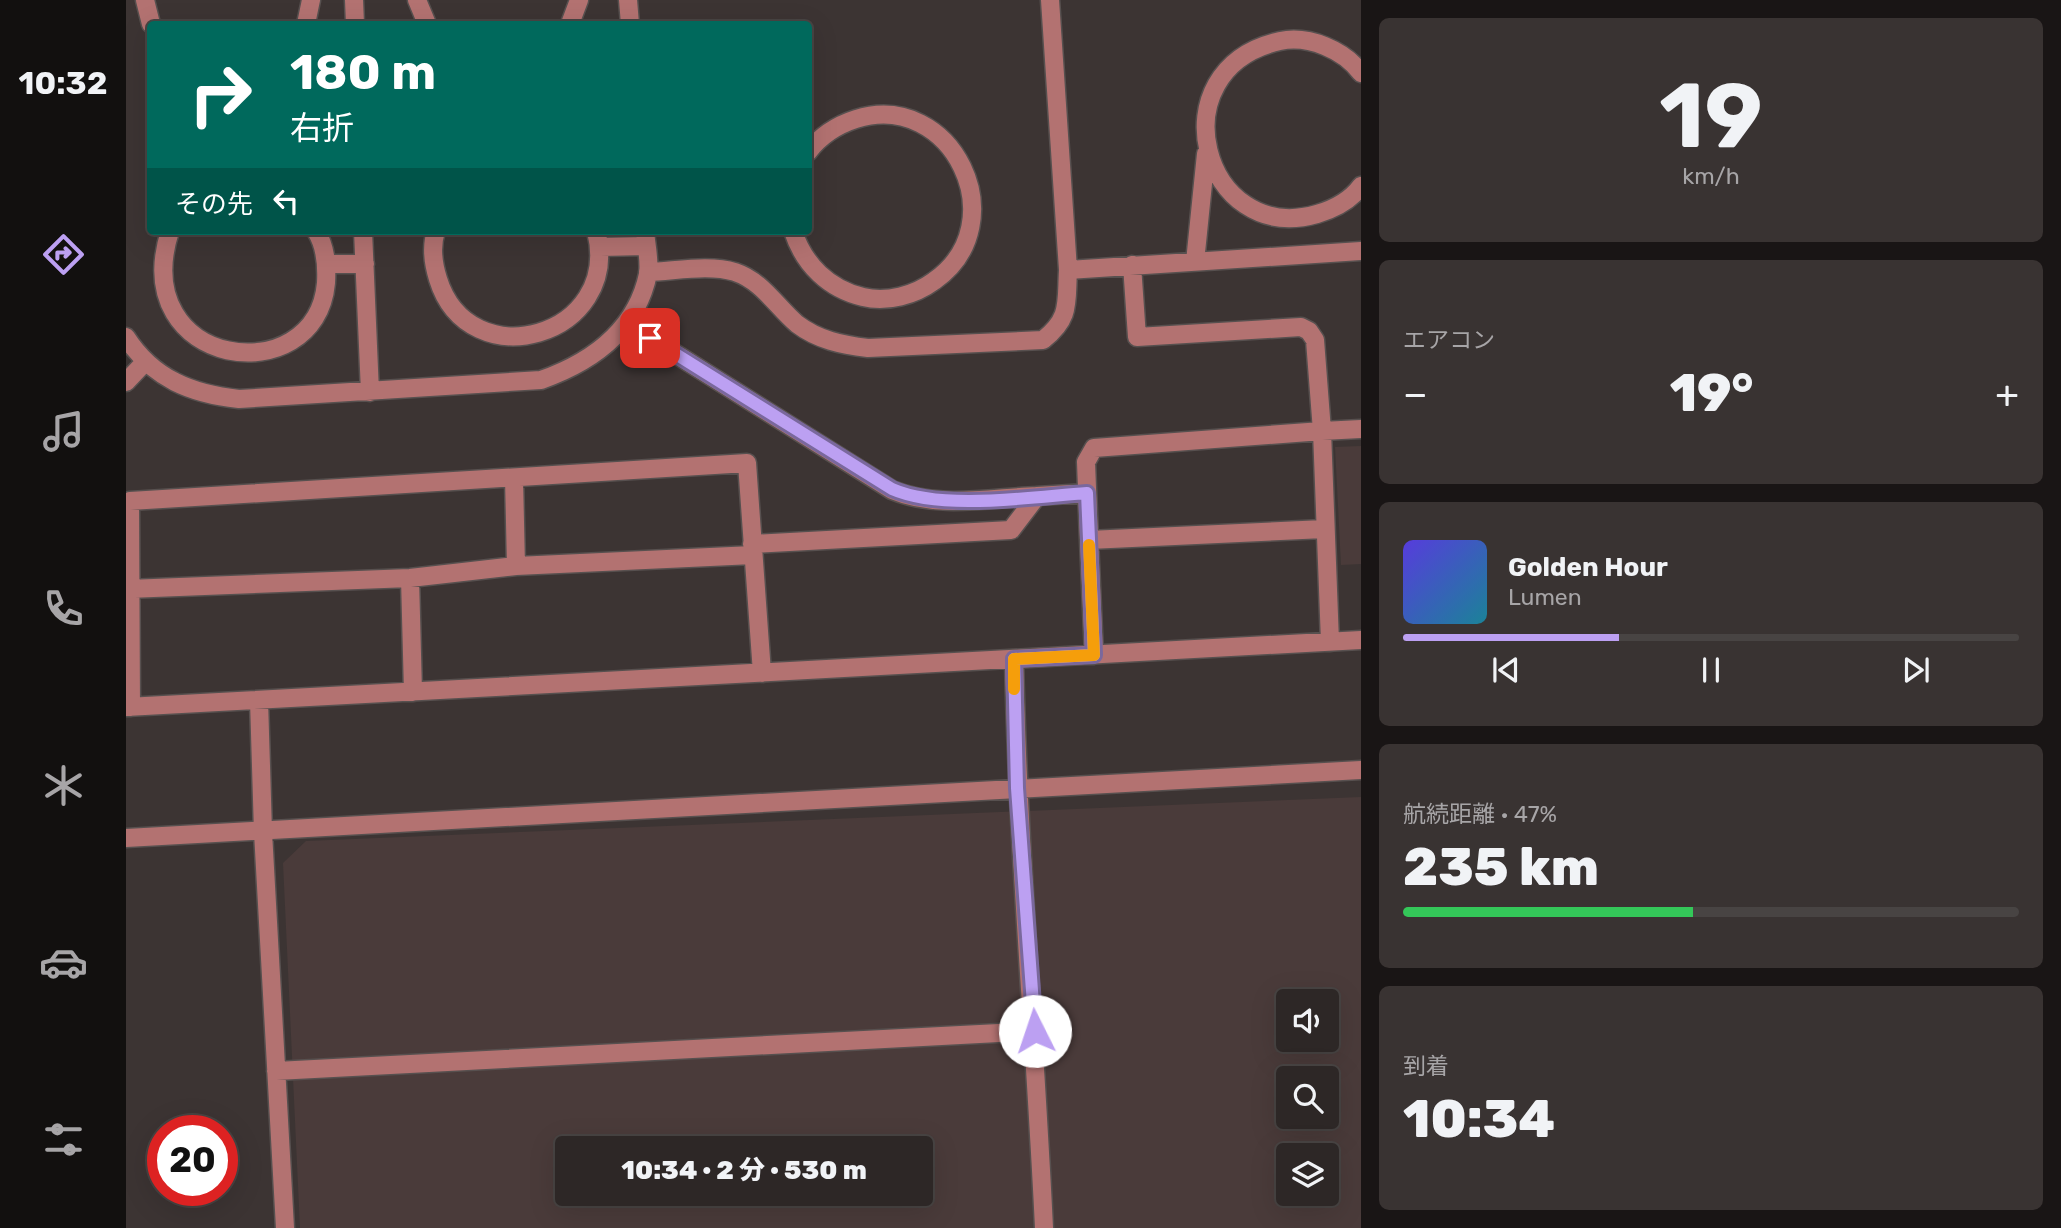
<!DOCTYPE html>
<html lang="ja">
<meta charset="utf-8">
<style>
body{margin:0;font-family:Rubik,"Noto Sans JP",sans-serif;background:#393332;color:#f1f3f6;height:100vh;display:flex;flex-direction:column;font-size:26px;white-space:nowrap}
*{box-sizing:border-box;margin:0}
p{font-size:23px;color:#a7a5a7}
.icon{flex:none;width:38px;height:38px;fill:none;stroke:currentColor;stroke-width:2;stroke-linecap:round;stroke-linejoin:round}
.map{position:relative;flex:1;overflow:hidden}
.panel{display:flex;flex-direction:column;gap:18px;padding:18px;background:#191515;width:700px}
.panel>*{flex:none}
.hud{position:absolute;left:21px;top:21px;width:665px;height:214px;border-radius:7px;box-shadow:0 7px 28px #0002,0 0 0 2px #484443;background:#00695c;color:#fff;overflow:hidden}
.controls{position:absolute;left:1150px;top:989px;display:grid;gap:14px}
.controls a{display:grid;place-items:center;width:63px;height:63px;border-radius:7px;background:#2d2726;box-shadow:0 7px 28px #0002,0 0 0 2px #484443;font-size:35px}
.speed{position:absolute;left:21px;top:1115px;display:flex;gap:14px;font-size:35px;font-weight:700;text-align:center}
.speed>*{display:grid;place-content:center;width:91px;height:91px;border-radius:50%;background:#2d2726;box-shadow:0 7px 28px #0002,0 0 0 2px #484443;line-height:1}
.speed .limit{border:10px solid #d22;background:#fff;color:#111}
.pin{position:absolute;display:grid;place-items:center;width:60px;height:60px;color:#fff;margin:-30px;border-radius:14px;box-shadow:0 4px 10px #0006}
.me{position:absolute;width:77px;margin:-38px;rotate:356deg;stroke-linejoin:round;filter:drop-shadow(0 0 5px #0008)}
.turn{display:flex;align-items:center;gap:24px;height:147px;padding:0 28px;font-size:32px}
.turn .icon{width:91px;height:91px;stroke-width:2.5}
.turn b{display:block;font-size:49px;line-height:60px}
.then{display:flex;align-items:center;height:66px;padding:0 28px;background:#0003;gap:14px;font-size:26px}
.big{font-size:52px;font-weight:800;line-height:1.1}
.panel .widget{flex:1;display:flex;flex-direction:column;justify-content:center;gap:10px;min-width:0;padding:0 24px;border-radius:10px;background:#393332}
.panel .dial{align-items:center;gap:0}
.dial b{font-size:91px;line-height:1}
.song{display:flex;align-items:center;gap:21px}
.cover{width:84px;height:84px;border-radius:10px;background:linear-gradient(135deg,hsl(250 70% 55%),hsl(190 70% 35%))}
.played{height:7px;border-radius:4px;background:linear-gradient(90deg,#bca0f2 35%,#484443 35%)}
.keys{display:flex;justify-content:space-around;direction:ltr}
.heat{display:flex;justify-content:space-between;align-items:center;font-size:38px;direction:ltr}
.charge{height:10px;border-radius:5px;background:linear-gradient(90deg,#34c759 47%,#484443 0)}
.trip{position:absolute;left:429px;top:1136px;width:378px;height:70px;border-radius:7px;background:#2d2726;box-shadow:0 7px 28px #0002,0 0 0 2px #484443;font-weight:800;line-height:70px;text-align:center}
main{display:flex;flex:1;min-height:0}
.dock{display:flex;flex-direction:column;width:126px;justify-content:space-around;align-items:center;background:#12100f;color:#a7a5a7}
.dock .icon{width:49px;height:49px}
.dock .current{color:#bca0f2}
.dock b{font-size:32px;color:#f1f3f6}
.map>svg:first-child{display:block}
</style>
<main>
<nav class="dock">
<b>10:32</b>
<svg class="icon current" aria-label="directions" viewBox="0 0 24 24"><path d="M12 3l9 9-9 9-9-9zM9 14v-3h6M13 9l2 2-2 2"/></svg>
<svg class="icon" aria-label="music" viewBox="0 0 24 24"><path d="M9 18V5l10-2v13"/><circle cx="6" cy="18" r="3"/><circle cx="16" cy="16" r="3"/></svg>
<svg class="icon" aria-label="phone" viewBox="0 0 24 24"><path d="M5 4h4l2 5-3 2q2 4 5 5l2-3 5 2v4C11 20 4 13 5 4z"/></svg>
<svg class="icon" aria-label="climate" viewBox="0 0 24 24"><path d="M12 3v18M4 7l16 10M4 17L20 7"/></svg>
<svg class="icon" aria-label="car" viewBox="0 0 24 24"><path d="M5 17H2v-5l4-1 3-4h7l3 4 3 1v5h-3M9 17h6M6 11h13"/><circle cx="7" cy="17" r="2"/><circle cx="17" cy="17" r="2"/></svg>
<svg class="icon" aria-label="filters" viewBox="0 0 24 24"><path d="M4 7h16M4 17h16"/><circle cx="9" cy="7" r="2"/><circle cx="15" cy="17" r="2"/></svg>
</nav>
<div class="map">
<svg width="1235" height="1228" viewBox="0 0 1235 1228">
<rect width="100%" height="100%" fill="#3c3433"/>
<path fill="#4a3b3a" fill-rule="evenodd" d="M1235,446v118l-20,1 -6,-118z
M1235,797v431h-1061l-17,-365 23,-22zM1162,1001h38v39h-38zM1162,1078h38v38h-38zM441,1148h353v46h-353zM1162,1155h38v39h-38z"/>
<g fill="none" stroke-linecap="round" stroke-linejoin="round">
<g stroke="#57504f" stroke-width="21">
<path id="minor" d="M19,0l6,24
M228,0l1,24
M291,0l10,24
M502,0l2,24
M180,24l5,-24
M444,24l9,-24
M1235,73c-17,-23 -52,-38 -81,-32 -126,28 -77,206 37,173 17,-5 33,-13 44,-28
M44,231c-44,138 146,163 156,52 1,-18 0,-36 -10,-52
M237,231l7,161
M310,231c-5,15 -3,32 2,48 31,101 185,58 158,-48
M667,231c11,34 36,58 70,66 24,6 52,-2 71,-16 83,-58 18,-192 -78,-162 -19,6 -35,16 -48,33
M474,247l46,-1
M1069,262l11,-108
M201,264h38
M942,270l293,-19
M522,272c28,-1 61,-8 87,0 27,9 41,34 62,52 21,16 45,21 71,24l175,-8c28,-22 23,-37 25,-70l-18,-270
M502,324l264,166c45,19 97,8 145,6
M0,337c27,42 66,57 113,62l302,-19c51,-18 95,-49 107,-106 2,-13 -2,-30 -3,-43
M0,382l19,-20
M388,478l2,88
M963,540l-3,-78 8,-14 228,-17 -7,-91 -6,-9 -8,-4 -164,10 -5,-72
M626,544l259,-14 26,-34 50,-3
M284,578l3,114
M2,589l282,-11 106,-12 237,-11
M1204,642l-8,-211 39,-2
M968,655l-5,-115 235,-11
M888,659c4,190 21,379 30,569
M133,700l4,132 22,396
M0,707l1235,-67
M5,707l-1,-206 617,-38 15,210
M0,838l1235,-68
M150,1071l759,-40"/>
</g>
<use href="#minor" stroke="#b37271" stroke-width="18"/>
</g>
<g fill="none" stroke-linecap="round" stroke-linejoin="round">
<g stroke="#7a689d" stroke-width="18">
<path id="route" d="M524,338l242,151c50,22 139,8 195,4l7,162 -80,4 3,129 18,243"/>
</g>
<use href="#route" stroke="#bca0f2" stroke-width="12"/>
<path stroke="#f59e0b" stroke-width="12" d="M888,689v-30l80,-4 -5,-110"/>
</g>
</svg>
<div class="controls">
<a><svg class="icon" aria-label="sound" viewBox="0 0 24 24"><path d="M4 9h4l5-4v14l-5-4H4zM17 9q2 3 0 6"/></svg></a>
<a><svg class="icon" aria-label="search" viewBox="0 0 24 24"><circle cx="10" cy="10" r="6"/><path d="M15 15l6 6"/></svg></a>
<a><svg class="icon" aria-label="layers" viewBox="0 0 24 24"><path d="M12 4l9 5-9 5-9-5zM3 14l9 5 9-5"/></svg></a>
</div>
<div class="speed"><div class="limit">20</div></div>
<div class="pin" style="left:524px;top:338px;background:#d93025"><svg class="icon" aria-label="arrive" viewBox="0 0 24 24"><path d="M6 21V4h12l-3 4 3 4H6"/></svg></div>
<svg class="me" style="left:909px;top:1031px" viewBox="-20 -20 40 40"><circle r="19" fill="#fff"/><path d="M0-13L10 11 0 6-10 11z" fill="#bca0f2"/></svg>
<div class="trip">10:34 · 2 分 · 530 m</div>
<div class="hud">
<div class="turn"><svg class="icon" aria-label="right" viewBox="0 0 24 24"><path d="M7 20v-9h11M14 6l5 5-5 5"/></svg><div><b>180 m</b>右折</div></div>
<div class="then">その先<svg class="icon" aria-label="left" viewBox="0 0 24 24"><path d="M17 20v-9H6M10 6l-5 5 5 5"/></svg></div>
</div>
</div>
<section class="panel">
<div class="widget dial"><b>19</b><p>km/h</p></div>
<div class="widget"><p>エアコン</p>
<div class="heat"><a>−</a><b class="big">19°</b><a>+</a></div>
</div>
<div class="widget">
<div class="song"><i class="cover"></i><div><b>Golden Hour</b><p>Lumen</p></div></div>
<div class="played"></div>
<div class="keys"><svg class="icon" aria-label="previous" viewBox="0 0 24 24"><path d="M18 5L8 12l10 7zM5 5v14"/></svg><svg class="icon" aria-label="pause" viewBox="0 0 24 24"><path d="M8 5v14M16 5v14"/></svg><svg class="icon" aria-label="next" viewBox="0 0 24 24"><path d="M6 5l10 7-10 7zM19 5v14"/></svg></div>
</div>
<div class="widget"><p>航続距離 · 47%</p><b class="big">235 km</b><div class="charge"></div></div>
<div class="widget"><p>到着</p><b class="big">10:34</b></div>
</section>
</main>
